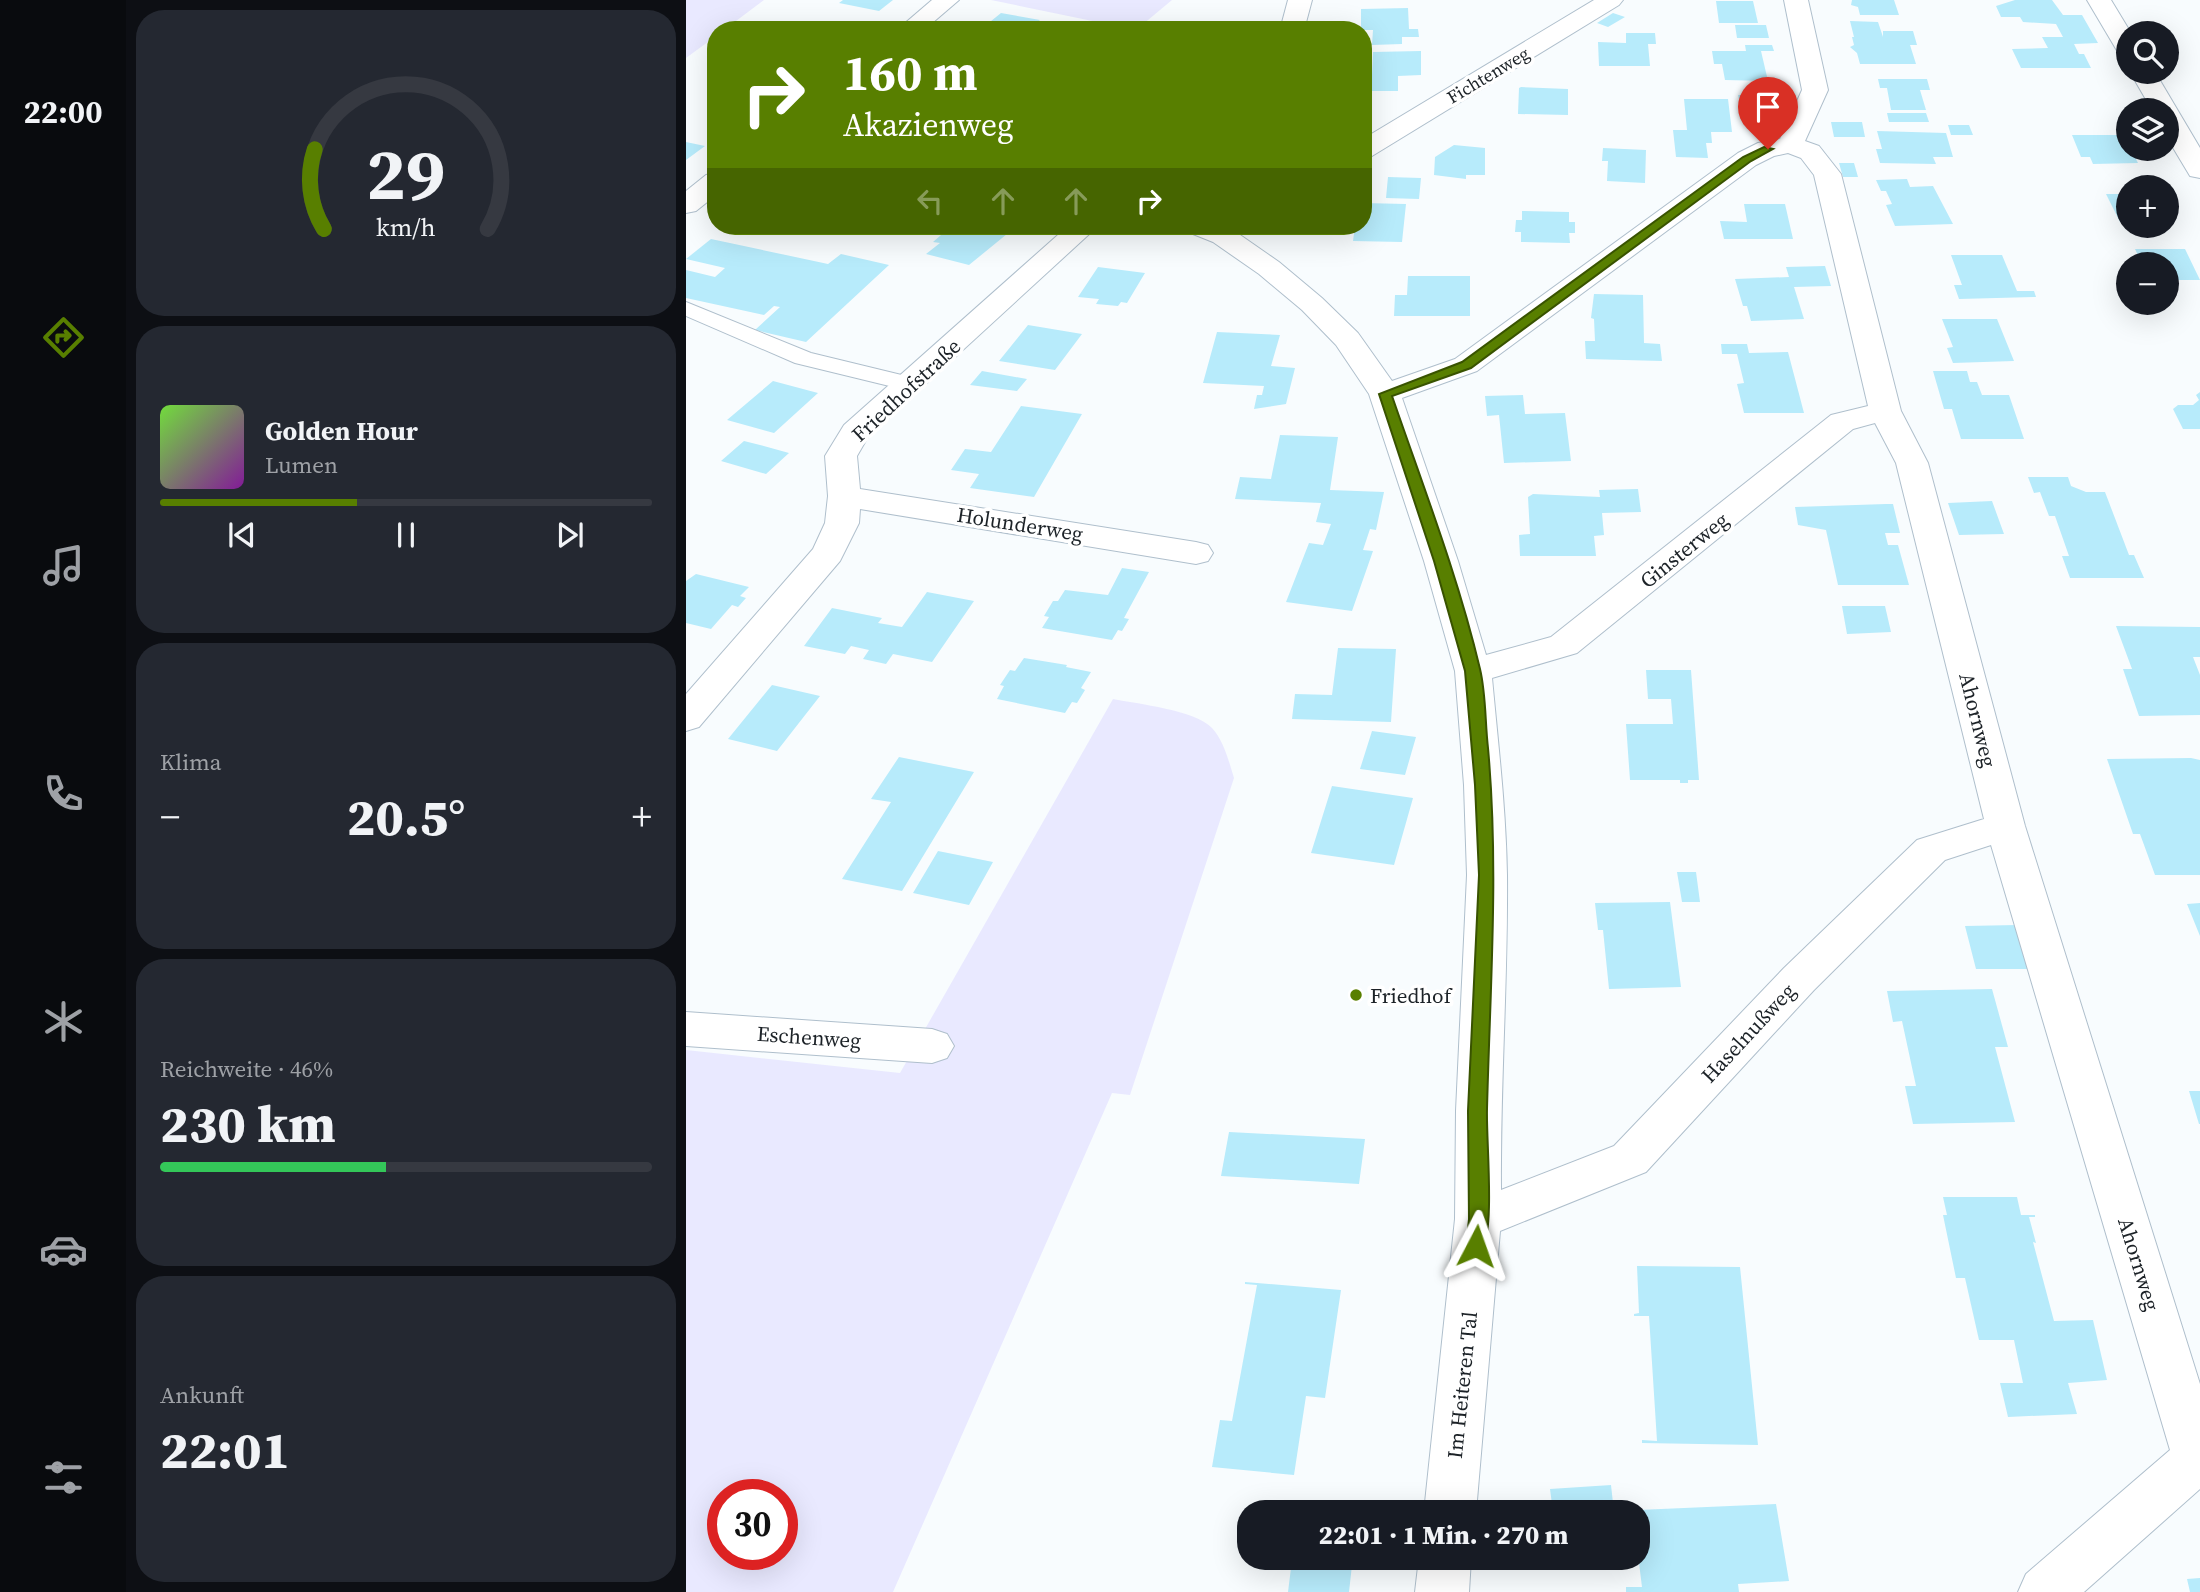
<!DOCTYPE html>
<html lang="de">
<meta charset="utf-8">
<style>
body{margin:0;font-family:"Source Serif 4",serif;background:#242831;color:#f1f3f6;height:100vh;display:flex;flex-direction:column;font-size:26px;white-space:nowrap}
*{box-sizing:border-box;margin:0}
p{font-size:23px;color:#9ea1a6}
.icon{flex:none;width:38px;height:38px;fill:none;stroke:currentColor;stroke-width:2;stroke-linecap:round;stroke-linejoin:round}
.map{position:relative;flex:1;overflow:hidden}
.drawer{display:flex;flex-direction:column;gap:10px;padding:10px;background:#0d0f14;width:560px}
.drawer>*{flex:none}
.banner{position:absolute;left:21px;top:21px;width:665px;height:214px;border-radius:28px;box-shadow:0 7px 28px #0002;background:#587f00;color:#fff;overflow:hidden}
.controls{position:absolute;left:1430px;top:21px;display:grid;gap:14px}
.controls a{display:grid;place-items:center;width:63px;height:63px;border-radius:50%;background:#171b24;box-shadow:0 7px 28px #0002;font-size:35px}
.speed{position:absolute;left:21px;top:1479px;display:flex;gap:14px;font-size:35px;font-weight:700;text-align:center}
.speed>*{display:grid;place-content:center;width:91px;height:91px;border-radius:50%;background:#171b24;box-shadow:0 7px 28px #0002;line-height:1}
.speed .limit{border:10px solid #d22;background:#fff;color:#111}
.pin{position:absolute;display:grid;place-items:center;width:60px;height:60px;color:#fff;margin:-72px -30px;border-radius:50% 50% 50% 0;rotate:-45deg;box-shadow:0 0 7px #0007}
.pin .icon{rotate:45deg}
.me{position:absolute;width:77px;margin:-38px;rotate:4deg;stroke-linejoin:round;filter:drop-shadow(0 0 5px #0008)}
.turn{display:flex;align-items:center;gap:24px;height:147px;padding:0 21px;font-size:32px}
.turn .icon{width:91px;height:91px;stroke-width:2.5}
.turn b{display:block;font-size:49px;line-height:60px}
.lanes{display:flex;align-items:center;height:66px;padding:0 21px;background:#0003;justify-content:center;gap:35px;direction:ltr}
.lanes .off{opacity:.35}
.big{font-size:52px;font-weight:800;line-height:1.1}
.drawer .widget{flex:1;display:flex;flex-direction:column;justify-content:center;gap:10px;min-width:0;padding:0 24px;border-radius:28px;background:#242831}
.drawer .dial{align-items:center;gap:0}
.dial svg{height:182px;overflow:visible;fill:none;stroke:#363941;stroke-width:7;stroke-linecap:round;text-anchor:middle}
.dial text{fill:#f1f3f6;stroke:none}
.song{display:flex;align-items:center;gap:21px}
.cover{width:84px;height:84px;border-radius:10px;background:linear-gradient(135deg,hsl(100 70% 55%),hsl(290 70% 35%))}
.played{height:7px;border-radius:4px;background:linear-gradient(90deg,#587f00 40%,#363941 40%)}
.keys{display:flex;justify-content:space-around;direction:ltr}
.heat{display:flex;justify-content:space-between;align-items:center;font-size:38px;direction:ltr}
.charge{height:10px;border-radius:5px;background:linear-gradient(90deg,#34c759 46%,#363941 0)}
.trip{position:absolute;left:551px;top:1500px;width:413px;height:70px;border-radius:28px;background:#171b24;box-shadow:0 7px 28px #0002;font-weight:800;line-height:70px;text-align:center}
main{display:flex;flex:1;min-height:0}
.menu{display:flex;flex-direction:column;width:126px;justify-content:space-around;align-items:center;background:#090b0e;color:#9ea1a6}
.menu .icon{width:49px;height:49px}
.menu .selected{color:#587f00}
.menu b{font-size:32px;color:#f1f3f6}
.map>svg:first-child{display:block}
</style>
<main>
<nav class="menu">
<b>22:00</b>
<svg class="icon selected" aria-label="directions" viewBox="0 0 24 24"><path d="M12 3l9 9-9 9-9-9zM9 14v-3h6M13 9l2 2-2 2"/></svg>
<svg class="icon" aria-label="music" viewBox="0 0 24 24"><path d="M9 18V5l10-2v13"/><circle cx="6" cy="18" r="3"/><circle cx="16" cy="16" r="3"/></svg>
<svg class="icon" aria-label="phone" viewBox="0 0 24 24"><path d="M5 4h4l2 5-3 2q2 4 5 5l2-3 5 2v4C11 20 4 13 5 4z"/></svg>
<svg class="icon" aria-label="climate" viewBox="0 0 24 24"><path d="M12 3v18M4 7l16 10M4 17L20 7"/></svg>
<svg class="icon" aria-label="car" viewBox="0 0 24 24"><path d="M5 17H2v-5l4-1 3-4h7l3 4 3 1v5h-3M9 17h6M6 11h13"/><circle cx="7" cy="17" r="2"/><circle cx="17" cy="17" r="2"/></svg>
<svg class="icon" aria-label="filters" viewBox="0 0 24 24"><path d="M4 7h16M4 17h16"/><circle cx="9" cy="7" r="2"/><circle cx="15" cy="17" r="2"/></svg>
</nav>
<section class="drawer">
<div class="widget dial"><svg viewBox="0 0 100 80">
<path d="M14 69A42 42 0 1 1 86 69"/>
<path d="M14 69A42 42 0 0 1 10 34" stroke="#587f00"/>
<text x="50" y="56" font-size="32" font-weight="700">29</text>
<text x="50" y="72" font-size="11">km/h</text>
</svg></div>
<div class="widget">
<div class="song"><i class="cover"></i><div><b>Golden Hour</b><p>Lumen</p></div></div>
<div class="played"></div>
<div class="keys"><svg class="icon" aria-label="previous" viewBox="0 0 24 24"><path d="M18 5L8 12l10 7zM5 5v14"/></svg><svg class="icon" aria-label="pause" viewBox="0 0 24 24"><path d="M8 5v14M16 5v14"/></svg><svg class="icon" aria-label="next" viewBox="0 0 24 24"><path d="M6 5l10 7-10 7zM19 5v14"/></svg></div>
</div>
<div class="widget"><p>Klima</p>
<div class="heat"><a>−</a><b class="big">20.5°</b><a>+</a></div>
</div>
<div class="widget"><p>Reichweite · 46%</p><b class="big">230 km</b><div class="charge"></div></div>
<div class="widget"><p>Ankunft</p><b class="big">22:01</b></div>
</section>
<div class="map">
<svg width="1514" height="1592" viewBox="0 0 1514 1592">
<rect width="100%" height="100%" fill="#f8fcfe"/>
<path fill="#e9e9ff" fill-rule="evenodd" d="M0,0h78l-40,30h-8v6l-30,22z
M305,0h181l-36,30z
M427,699c25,5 82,11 99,29 12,13 17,34 22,50l-104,317 -18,-2 -219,499h-207v-542l214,23zM37,1494h59v60h-59z"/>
<path fill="#b7ebfb" d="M157,0h50l-14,11 -40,-8z
M1166,0h42l5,15h-39l-2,-8 -7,-2z
M1329,0h37l11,15h19l16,28 -24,1 5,10h5l7,14h-70l-9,-19 36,-1 -6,-11h21l-7,-13 -33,-2 -3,-5h-19l-5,-11z
M1030,1h37l5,22h-39z
M722,8l1,21h9l1,8h-17v7l-30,1 1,-15h-12v-21z
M315,13l39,7 -11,10h-49z
M927,13l12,4 -17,10 -11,-4z
M1164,21l28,1 5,15v-6h30l4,14h-7l6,19h-56l-3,-11 -7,-6 4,-2 -2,-8h2z
M1049,25h31l3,13h-32z
M940,33h29l1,11h-8l2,22h-51l-1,-24 28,1z
M1059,45h27l2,6h-13l7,30 -43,-1 -3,-16h-8l-2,-13h34z
M735,51v24l-23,1v15h-31l1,-16h4l1,-23z
M1192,79h49l3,11h-10l6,20h-35l-4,-22h-7z
M835,87l47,2v26l-50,-1 1,-26z
M1052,95h16l2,14h-15z
M998,99h44l4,33h-21l1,11h-6l2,15 -32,-1 -3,-27h14z
M1201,113h39l3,9h-40z
M1145,122h31l3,15h-31z
M1262,125h21l4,10h-22z
M1432,126h10v23h3l7,14 -45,1 -3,-7h-9l-9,-22h50z
M1191,131l69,2 7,24h-20l3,7 -56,-1 -4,-14h6z
M0,142l19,4 -19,14z
M768,145l31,3v27h-19v4l-32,-4 1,-18z
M917,148l43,2 -1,33 -38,-2 1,-20h-6z
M1153,163h15l4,14h-15z
M702,177l33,1 -2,21 -33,-1z
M1221,179l3,8 23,-1 20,38 -58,2 -9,-21 6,-1 -6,-13h-5l-5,-11z
M1420,194h22v28h-8z
M677,203l43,1 -4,38 -49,-1 2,-15h8z
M1058,204h41l8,35h-69l-4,-18 27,1z
M836,211l47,1v10h6v11h-6l1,10 -49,-1v-10h-6l1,-12h6z
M138,226h39l-9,8z
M275,226h15l31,8 -38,31 -43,-11 14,-11 -7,-1 16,-14 7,2z
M25,239l117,25 13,-10 48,11 -83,77 -51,-12 25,-23 -6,-1 -10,9 -78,-17v-28l29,7 10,-9 -39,-9z
M1449,249h50l15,31h-34v-16h-24z
M1265,255h51l15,36h17l2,6 -77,2 -5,-14h8z
M1139,266l6,20 -37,1 10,32 -53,2 -4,-15h-4l-8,-27 54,-2 -3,-10z
M412,267l47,6 -18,30 -6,-1 -3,4 -22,-2 3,-5 -21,-2z
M722,276h62v40h-76l1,-21h12z
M908,294l49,1 1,48 16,1 2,17 -76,-2 -1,-18h10l-1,-22 -3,-1z
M1256,319h55l17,42 -61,2 -6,-15 6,-1z
M342,325l54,9 -27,36 -56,-9z
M531,332l63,3 -9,31 24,2 -9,36 -32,5 3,-14h5l2,-9 -61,-3z
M1035,344h26l2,9 39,-1 16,61h-60l-7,-29 7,-1 -7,-29h-15z
M296,371l45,8 -10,12 -47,-6z
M1247,371h34l3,11h7l5,13h27l15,44h-63l-9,-30h-8z
M87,381l45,12 -44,40 -47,-13z
M1514,392v37h-17l-10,-20 5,-4h15l6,-5 -3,-5z
M837,395l2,19 40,-1 6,48 -67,2 -5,-48 -12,1 -2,-20z
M335,406l61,8 -48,83 -64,-9 9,-14 -28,-4 14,-21 26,3z
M594,435l58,2 -8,53 54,2 -8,38 -6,-1 -7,21 10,1 -21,60 -66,-9 23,-59 14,2 8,-21 -15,-2 5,-19 -86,-4 5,-22 31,2z
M58,441l16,4 29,8 -23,21 -45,-13z
M1342,477h40l3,9 15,6h19l24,63h5l10,23h-74l-8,-22h7l-14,-40h-6l-9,-24 -6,1z
M952,489l3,23 -39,1 2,22 -10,1 2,20h-76l-1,-21 11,-1 -2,-37 5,-3 67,3 -1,-7z
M1306,501l12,33 -45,1 -11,-32z
M1200,504h7l7,29h-15l3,12h10l11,40h-71l-12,-55 -28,-5 -3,-18z
M436,568l27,4 -25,46 5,1 -7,12 -4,-1 -6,10 -70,-12 7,-11 -5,-1 9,-15h5l7,-11 43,5z
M10,574l53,13 -9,9 6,2 -8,9 -6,-2 -21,24 -25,-6v-42z
M241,592l47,9 -42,61 -39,-8 -7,10 -23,-5 6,-9 -18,-4 -6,8 -41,-8 28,-38 50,10 -4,5 24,4z
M1156,606h43l6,26 -44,2z
M1430,626l84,1v30h-7l7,18v40l-61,1 -16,-47h9z
M652,648l58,1 -5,73 -99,-3 3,-25 37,1z
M338,658l43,7 -1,2 25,5 -10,16 4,2 -8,13 -5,-1 -7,11 -68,-14 7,-13 -4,-1 10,-15 5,1z
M960,670h45l8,110h-11v3h-8v-3h-50l-4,-56h47l-2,-25h-23z
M86,685l48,11 -43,55 -49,-12z
M686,731l44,6 -11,38 -45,-6z
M213,757l75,15 -72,119 -60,-12 49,-77 -20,-3z
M1505,758l9,2v115h-45l-15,-41h-7l-26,-75z
M646,786l81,12 -19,67 -83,-12z
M252,851l55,11 -24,43 -56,-12z
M991,872h19l4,30h-18z
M984,902l11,85 -72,2 -6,-59h-5l-3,-27z
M1514,903v33l-13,-32z
M1331,925l12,44h-53l-11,-43z
M1306,989l16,58h-13l20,75 -102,2 -8,-38h11l-14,-65 -9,1 -6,-31z
M1503,1091h11v33h-1z
M543,1132l136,7 -6,45 -138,-8z
M1257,1197h74l4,18h14v2h-6l7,26 -3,-1 21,79 39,-1 14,60 -39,3 9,31 -69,3 -8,-34h23l-9,-43h-35l-14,-62h-9l-13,-63h4z
M951,1266l103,1 18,178 -116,-2v-3l15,1 -8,-125h-15v-2l5,-1z
M559,1282l96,8 -16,108 -19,-2 -12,79 -82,-8 8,-47 12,1 25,-136 -12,-1z
M925,1485l3,27h-61l-3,-23z
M1090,1504l13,77 -51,3 1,8h-113v-5h16l-4,-32v-45z
M606,1560l60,5 -3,27h-61z
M1514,1578v14h-10l-3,-13z"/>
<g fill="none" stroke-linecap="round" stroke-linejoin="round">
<g stroke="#afbfcc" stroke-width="2">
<path id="lane" d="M0,302l125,51 107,26 3,5 -3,5 -8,2 -115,-28 -109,-47z"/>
</g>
<g stroke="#afbfcc" stroke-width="2">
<path id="street" d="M602,0h24l-8,30h-24z
M908,0h29l-4,5 -247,151 -9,2v-19z
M1098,0h24l20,90 -23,51 14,5 22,28 60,237 27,52 97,363 175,558v105l-116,103h-66l8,-18 144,-124 -179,-605 -46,15 -131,130 -168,182 -146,59 -24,281h-52l31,-293 1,-108 11,-236 -3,-90 -9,-114 -31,-110 -55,-167 -33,-49 -34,-35 -43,-36 -46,-32 -25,-10 -4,-6h38l11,4 46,32 43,36 36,35 34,48 63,-22 283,-206 20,-10 22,-4 22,-49zM1102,153l13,5 13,17 54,231 -37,9 -280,222 -65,18 -28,-94 -56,-163 75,-27 279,-206 18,-9zM1189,423l21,40 88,356 -67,21 -133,128 -170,178 -113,44c-1,-105 7,-210 6,-315 -1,-66 -9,-132 -15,-197l85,-25 276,-224z
M1401,0h24l20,33h-3v23l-9,-2z
M1444,72h25l45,76v30l-10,-2 -24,-40v-26h-14z
M382,226h30l-230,211 -11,19 3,33 336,53 12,3 5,8 -5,8 -12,3 -336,-55 -1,14 -19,38 -141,166 -13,4v-37l127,-145 12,-26 3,-27 -3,-40 19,-31z
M0,1012l246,17 15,5 7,12 -7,12 -15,5 -246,-17z
M733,1558h52l-2,34h-54z"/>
</g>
<g stroke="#afbfcc" stroke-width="2">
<path id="secondary" d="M246,0h27l-35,30h-27z
M30,173v22l-20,16 -10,2v-22l20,-16z"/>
</g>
<use href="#lane" fill="#fff" fill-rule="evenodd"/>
<use href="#street" fill="#fff" fill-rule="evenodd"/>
<use href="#secondary" fill="#fff" fill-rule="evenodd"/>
</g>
<path fill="#587f00" stroke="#395300" stroke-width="2" d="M1078,147l9,2 -22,12 -280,207 -79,28c31,90 66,180 88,273 6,25 5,53 8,79 11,121 2,240 -1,361 -1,32 8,117 -5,143l-6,2 -7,-2 -3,-6 3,-27 -1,-108 11,-236 -4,-90 -10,-114 -31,-110 -55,-167 83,-32 281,-205z"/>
<circle fill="#587f00" stroke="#fff" stroke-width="2.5" cx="670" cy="995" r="7"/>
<g text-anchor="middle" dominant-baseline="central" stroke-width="7" stroke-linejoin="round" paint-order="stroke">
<g font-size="18" fill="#1c2227" stroke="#fff">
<text transform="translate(802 75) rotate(-31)">Fichtenweg</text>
</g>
<g font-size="21" fill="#1c2227" stroke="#fff">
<text transform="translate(220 390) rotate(-43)">Friedhofstraße</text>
<text transform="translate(334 524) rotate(9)">Holunderweg</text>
<text transform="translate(998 550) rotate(-39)">Ginsterweg</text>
<text transform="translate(1292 720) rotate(76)">Ahornweg</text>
<text transform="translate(1062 1033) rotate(-47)">Haselnußweg</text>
<text transform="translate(123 1037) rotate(4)">Eschenweg</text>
<text transform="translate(1453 1264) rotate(73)">Ahornweg</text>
<text transform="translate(776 1385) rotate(-84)">Im Heiteren Tal</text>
</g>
<g font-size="21" fill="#1c2227" stroke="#fff" text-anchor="start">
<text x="684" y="995">Friedhof</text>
</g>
</g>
</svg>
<div class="controls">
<a><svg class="icon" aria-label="search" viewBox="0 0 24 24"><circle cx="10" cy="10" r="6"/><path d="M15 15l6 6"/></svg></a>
<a><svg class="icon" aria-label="layers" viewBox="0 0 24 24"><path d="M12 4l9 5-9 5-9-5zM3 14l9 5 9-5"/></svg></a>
<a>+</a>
<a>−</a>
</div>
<div class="speed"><div class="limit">30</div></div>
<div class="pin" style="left:1082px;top:149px;background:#d93025"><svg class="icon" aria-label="arrive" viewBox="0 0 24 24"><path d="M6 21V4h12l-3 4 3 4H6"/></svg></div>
<svg class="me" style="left:790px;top:1246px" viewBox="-20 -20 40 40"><path d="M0-17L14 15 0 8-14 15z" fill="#587f00" stroke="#fff" stroke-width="4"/></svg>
<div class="trip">22:01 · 1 Min. · 270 m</div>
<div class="banner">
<div class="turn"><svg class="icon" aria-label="right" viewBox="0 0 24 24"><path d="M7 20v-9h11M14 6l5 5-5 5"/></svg><div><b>160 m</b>Akazienweg</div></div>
<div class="lanes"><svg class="icon off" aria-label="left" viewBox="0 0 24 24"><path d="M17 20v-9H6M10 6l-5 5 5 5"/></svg><svg class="icon off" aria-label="ahead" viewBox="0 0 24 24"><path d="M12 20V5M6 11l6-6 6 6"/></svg><svg class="icon off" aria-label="ahead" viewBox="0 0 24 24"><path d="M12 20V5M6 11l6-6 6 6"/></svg><svg class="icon" aria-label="right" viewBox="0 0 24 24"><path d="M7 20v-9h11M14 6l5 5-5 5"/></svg></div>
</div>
</div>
</main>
